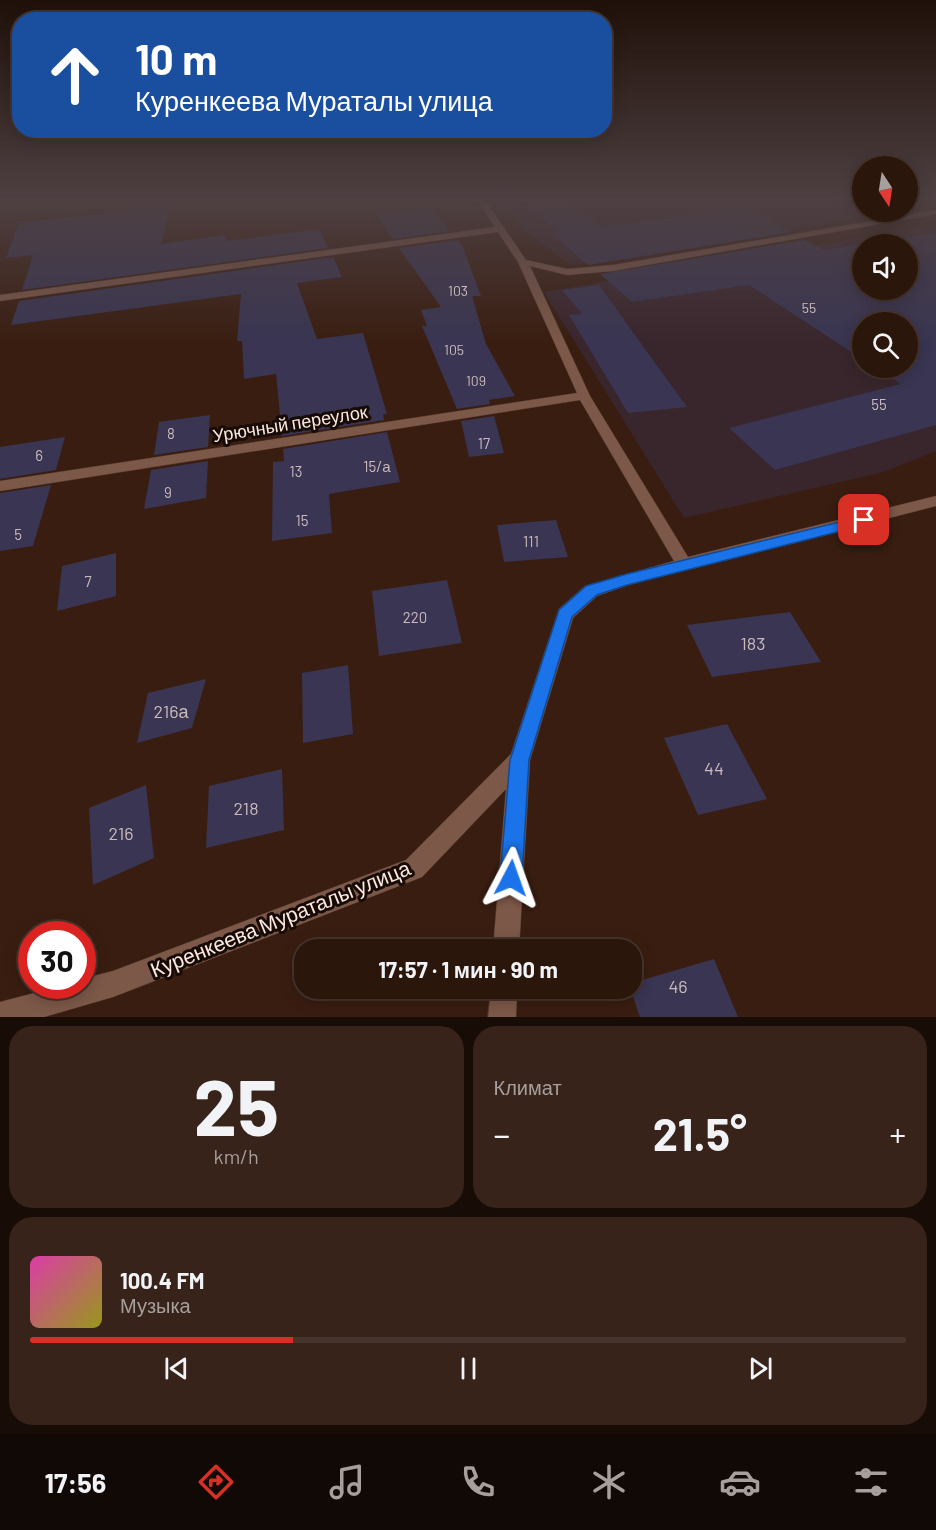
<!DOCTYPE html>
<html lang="ru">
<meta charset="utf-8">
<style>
body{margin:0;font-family:Barlow,sans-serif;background:#37231a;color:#f1f3f6;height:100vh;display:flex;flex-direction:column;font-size:22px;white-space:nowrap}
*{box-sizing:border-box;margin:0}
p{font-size:20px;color:#a69f9d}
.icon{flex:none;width:33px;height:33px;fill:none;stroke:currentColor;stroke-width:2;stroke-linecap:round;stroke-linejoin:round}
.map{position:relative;height:1017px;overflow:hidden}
.details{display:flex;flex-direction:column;gap:9px;padding:9px;background:#180c07;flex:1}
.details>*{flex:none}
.guide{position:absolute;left:12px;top:12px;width:600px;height:126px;border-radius:24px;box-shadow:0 3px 15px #0003,0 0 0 2px #47352d;background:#1a4fa0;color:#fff;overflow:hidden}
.needle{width:39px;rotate:168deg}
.controls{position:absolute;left:852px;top:156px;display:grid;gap:12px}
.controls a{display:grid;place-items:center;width:66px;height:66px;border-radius:50%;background:#2b160c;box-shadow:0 3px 15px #0003,0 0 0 2px #47352d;font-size:30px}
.speed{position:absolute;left:18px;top:921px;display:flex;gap:12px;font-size:30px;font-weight:700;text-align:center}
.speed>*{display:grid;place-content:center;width:78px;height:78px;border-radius:50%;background:#2b160c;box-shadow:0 3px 15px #0003,0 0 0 2px #47352d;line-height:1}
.speed .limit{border:9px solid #d22;background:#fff;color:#111}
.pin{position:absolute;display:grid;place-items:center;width:51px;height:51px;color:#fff;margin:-26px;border-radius:12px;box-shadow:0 3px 9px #0006}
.me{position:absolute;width:66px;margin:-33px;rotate:4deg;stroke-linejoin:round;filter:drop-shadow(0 0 4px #0008)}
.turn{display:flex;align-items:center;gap:21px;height:126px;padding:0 24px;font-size:27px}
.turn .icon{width:78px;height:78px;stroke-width:2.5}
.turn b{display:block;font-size:42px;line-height:51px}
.big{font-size:45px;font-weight:700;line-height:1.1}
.details .tile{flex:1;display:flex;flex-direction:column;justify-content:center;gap:9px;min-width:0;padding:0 21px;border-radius:24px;background:#37231a}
.details .dial{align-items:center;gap:0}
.dial b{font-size:78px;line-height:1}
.song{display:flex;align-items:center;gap:18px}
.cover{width:72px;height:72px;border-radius:9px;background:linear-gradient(135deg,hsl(320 70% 55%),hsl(60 70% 35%))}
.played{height:6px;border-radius:3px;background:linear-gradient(90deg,#d93025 30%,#47352d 30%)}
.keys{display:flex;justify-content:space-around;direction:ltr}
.heat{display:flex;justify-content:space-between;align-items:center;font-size:33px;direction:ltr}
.details .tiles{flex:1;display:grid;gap:9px;grid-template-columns:1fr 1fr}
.tile:last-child{grid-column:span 2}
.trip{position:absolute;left:294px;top:939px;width:348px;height:60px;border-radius:24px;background:#2b160c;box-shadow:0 3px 15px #0003,0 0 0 2px #47352d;font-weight:700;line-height:60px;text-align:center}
.menu{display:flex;height:96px;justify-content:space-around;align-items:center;background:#110905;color:#a69f9d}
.menu .icon{width:42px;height:42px}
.menu .active{color:#d93025}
.menu b{font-size:27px;color:#f1f3f6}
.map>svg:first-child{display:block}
</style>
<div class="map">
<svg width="936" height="1017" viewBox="0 0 936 1017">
<rect width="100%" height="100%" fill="#391d10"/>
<path fill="#39262d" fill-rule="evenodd" d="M501,200h361v12h33l-323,53 -49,-35z
M933,225l3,1v225l-52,21 -200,46 -140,-226zM862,244h46v46h-46zM862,322h46v46h-46z"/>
<path fill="#393552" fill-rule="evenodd" d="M172,200l-11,44 64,-9 1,6 93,-12 9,19 -306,42 11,-35 -27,3 13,-35 113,-13 2,-7z
M519,200h46l37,27 143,-20 46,25 -203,33 -37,-32 9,-1z
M431,208l19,23 -57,8 -18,-26z
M936,233v192l-161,45 -46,-42 172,-44 -25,-16h32v-46h-46v37l-113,-74 -117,17 -32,-28 204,-34 20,10zM862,244h46v46h-46z
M458,240l4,5 19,51h-9l14,48 29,52 -26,4 1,4 -33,5 -35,-83h5l-6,-16 20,-3 -42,-59z
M333,257l9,20 -45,6 20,56 46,-6 24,81h-4l1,6 -102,16 -6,-62 -32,5 -2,-38h-5l4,-47 -230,31 8,-24z
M599,285l64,89 24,33 -59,6 -59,-98 13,-1 -20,-24z
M210,415l-2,32 -54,8 5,-33z
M494,416l10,37 -35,4 -8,-36z
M387,432l13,50 -71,12 3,39 -60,8 1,-79 11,-1 -1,-12z
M65,437l-9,33 -56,9v-32z
M208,461l-2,37 -62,11 7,-39z
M51,485l-18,61 -33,5v-58z
M556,520l12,37 -64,5 -7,-37z
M116,553v43l-59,15 5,-45z
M447,580l15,63 -83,13 -7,-65z
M790,612l31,50 -109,15 -25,-52z
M348,665l5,69 -50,9 -1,-70z
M206,679l-14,49 -55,15 11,-50z
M727,724l40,75 -69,16 -34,-77z
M282,769l2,61 -78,18 3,-62z
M146,785l8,73 -61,27 -4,-77z
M714,959l24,58h-98l-10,-29 2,-5z"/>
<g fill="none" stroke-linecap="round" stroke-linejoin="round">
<g stroke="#54392d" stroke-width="1">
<path id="minor" d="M477,200h8l41,60 41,9 46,-4 323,-55v4l-323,57 -46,4 -37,-9 60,130 98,161 248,-61v10l-308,79 -31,11 -24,22 -43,142 -11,190h-26l13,-161 -84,88 -309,120 -69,20h-44v-15l61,-16h21v-7l31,-8 293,-111 105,-106 48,-145 26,-23 89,-25 -94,-161 -580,91v-10l577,-88 -59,-131 -20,-30 -498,69v-6l495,-68z
M850,200h11l1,6z
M491,988h26l-1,29h-28z"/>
</g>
<use href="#minor" fill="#7c5848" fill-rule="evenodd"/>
</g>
<linearGradient id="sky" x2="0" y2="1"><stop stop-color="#1f1009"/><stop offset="0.58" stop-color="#4e4042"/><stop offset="1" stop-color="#4e4042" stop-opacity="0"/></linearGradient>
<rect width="936" height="343" fill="url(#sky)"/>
<path fill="#1a73e8" stroke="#114b97" stroke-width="1.5" d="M864,516l7,4 -2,4 -242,61 -30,10 -25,22 -43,143 -7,118 -3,8 -8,3 -7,-3 -4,-8 10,-118 49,-150 27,-24 41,-12z"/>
<g text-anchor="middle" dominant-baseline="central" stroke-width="6" stroke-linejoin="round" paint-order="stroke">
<g font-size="14" fill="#cababc">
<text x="458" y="290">103</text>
<text x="809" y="307">55</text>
<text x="454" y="349">105</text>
<text x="476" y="380">109</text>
</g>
<g font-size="15" fill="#cababc">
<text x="879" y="404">55</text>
<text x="171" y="433">8</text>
<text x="484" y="443">17</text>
<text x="39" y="455">6</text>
<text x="377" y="466">15/а</text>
<text x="296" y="471">13</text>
<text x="168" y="492">9</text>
<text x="302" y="520">15</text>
<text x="18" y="534">5</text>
<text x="531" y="541">111</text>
<text x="88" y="581">7</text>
<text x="415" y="617">220</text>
</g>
<g font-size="18" fill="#fbe7df" stroke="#170b06">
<text transform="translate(290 423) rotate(-9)">Урючный переулок</text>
</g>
<g font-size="18" fill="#cababc">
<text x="753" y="643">183</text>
<text x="171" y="711">216а</text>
<text x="714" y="768">44</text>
<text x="246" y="808">218</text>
<text x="121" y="833">216</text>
<text x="678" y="986">46</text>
</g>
<g font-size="21" fill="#fbe7df" stroke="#170b06">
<text transform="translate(280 918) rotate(-22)">Куренкеева Мураталы улица</text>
</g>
</g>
</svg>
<div class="controls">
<a><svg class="needle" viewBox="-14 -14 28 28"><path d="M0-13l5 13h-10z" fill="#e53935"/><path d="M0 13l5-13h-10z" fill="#a69f9d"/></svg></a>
<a><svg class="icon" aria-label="sound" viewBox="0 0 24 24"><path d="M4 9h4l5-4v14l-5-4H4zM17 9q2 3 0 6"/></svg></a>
<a><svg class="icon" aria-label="search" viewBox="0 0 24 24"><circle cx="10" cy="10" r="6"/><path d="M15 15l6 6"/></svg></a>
</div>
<div class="speed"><div class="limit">30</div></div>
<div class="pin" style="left:864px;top:520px;background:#d93025"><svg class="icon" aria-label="arrive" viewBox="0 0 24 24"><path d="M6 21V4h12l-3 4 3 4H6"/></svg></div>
<svg class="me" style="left:511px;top:878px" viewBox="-20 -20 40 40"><path d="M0-17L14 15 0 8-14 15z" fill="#1a73e8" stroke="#fff" stroke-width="4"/></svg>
<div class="trip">17:57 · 1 мин · 90 m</div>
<div class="guide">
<div class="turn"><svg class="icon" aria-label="ahead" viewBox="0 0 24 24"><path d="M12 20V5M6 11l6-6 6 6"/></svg><div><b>10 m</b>Куренкеева Мураталы улица</div></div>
</div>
</div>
<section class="details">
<div class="tiles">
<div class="tile dial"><b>25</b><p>km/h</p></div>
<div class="tile"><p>Климат</p>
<div class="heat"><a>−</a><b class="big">21.5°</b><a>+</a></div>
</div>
<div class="tile">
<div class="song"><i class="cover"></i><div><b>100.4 FM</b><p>Музыка</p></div></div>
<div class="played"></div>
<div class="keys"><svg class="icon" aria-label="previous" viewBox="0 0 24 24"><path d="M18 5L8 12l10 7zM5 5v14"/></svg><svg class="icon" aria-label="pause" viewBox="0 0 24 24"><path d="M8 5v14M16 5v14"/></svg><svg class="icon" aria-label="next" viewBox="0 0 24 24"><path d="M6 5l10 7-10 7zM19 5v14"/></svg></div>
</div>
</div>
</section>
<nav class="menu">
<b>17:56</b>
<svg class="icon active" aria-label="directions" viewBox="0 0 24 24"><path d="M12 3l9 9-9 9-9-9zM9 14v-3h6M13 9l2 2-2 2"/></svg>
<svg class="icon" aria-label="music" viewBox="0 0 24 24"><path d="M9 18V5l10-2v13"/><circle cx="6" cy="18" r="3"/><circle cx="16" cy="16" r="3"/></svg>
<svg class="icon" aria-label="phone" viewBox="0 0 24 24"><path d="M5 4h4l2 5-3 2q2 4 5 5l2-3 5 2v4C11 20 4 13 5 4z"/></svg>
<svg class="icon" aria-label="climate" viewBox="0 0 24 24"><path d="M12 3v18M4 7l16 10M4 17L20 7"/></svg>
<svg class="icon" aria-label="car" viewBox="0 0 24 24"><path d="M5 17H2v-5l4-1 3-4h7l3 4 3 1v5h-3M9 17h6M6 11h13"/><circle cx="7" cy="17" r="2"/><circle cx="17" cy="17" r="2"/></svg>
<svg class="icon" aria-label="filters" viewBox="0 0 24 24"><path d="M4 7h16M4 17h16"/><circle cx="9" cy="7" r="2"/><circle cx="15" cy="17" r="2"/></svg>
</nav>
